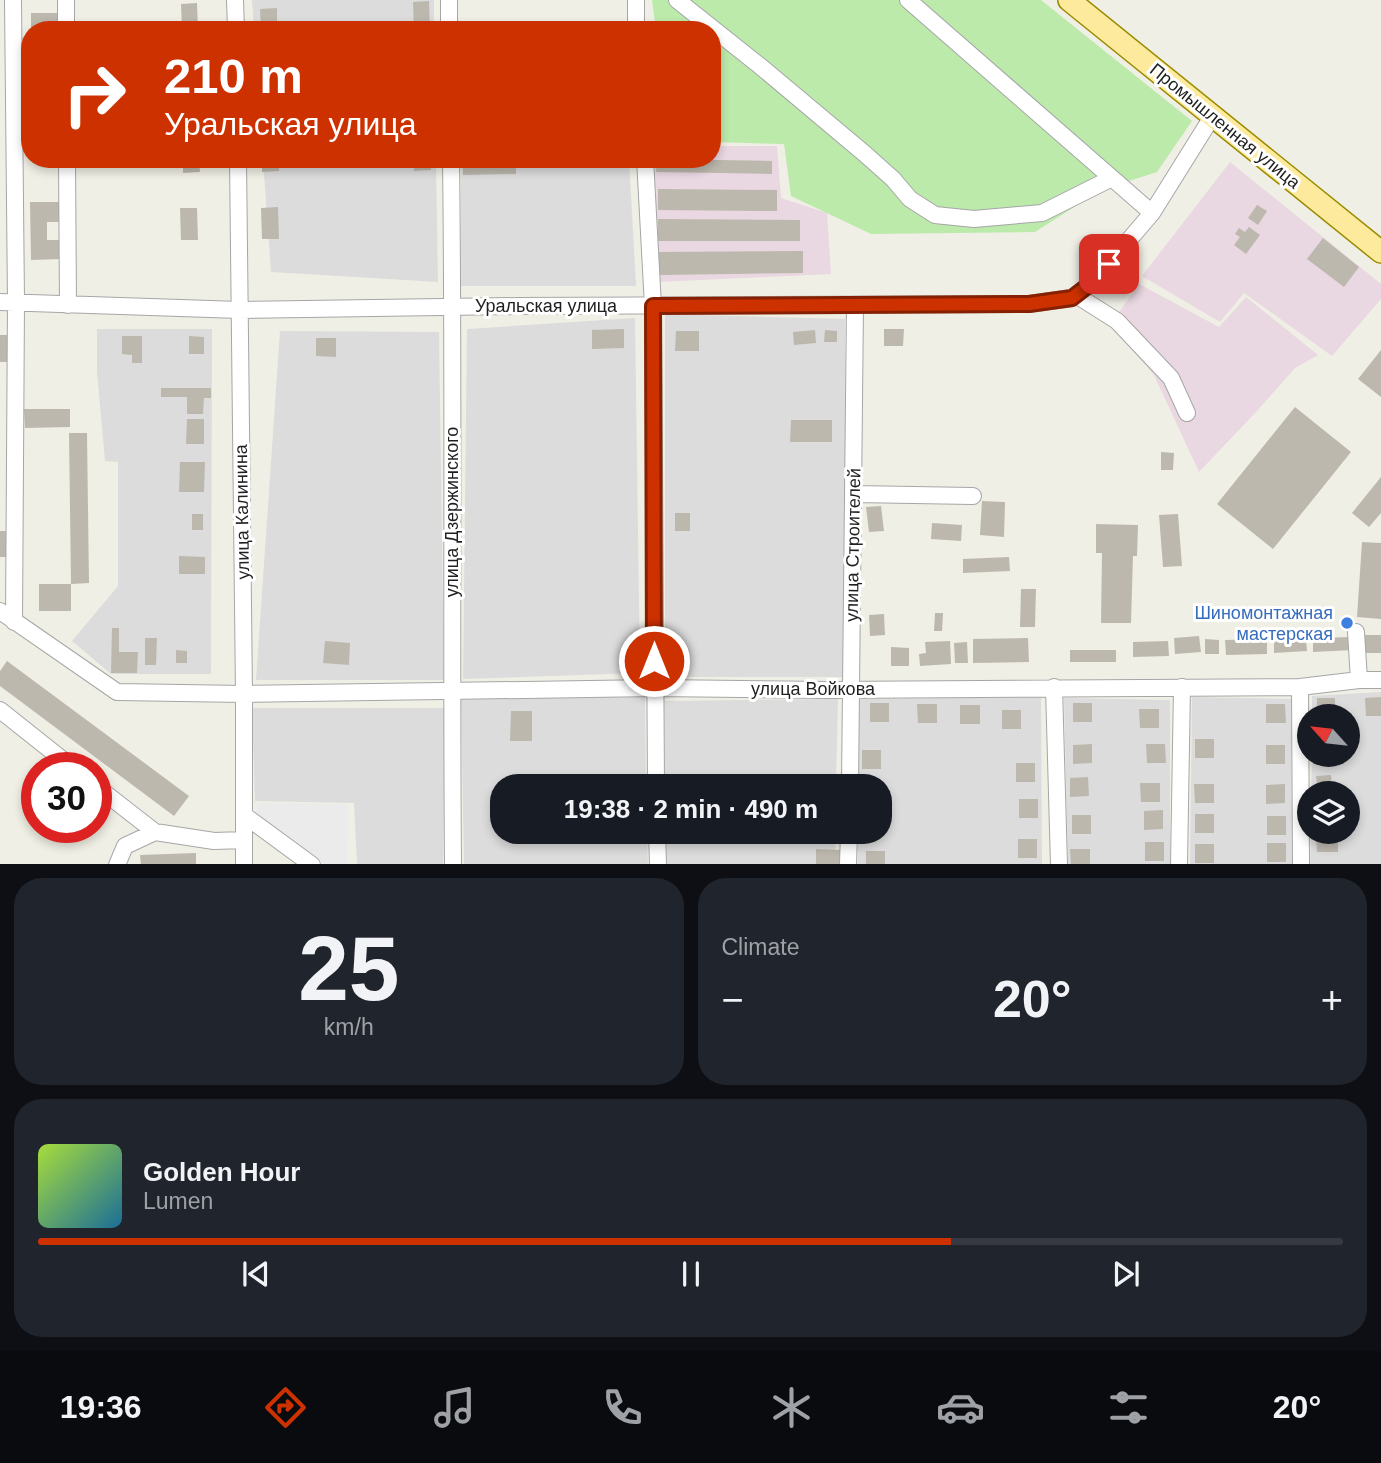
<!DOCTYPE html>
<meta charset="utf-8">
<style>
body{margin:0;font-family:Helvetica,sans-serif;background:#20242c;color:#f1f3f6;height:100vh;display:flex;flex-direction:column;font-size:26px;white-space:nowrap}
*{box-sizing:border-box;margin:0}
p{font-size:23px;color:#9ea1a6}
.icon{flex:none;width:38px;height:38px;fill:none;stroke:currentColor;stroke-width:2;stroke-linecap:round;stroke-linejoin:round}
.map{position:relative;height:864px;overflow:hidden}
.drawer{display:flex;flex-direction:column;gap:14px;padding:14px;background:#0d0f14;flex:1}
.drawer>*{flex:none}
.banner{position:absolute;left:21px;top:21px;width:700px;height:147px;border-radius:28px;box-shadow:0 4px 10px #0003;background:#ce3100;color:#fff;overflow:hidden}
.needle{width:46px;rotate:297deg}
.controls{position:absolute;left:1297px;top:704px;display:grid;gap:14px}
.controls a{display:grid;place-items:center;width:63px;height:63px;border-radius:50%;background:#171b24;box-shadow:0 4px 10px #0003;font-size:35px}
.speed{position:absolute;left:21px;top:752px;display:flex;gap:14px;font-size:35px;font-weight:700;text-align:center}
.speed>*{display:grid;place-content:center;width:91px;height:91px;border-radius:50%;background:#171b24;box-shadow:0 4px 10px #0003;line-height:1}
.speed .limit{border:10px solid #d22;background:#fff;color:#111}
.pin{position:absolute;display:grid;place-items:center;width:60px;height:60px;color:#fff;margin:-30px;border-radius:14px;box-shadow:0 4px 10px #0006}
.me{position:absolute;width:77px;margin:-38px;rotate:0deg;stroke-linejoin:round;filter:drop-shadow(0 0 5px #0008)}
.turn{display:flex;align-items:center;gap:24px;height:147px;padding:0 28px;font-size:32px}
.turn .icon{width:91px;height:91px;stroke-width:2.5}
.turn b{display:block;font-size:49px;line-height:60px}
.big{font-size:52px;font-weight:800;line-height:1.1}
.drawer .card{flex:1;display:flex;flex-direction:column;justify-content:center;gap:10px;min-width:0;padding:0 24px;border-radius:28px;background:#20242c}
.drawer .dial{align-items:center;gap:0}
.dial b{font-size:91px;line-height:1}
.song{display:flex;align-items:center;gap:21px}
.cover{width:84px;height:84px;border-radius:10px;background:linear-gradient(135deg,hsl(80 70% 55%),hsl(200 70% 35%))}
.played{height:7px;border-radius:4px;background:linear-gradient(90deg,#ce3100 70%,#363941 70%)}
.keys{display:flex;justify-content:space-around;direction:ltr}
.heat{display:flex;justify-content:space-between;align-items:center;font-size:38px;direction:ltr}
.drawer .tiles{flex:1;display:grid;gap:14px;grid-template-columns:1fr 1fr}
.card:last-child{grid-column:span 2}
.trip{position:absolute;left:490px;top:774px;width:402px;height:70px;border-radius:28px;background:#171b24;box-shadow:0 4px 10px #0003;font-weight:800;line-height:70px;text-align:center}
.tab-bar{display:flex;height:112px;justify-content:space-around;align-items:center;background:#090b0e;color:#9ea1a6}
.tab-bar .icon{width:49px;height:49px}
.tab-bar .current{color:#ce3100}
.tab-bar b{font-size:32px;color:#f1f3f6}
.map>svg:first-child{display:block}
</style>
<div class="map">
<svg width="1381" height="865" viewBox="0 0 1381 865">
<rect width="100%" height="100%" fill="#f0efe5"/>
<path fill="#dddcdc" d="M252,0h182v30h-180z
M263,159h173l2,123 -167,-10z
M461,159h168l7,127h-175z
M665,314l180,5v358h-180z
M635,318l5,355 -177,6 4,-350z
M97,329h115l-1,345h-100l-39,-33 46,-55v-124l-13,-1 -8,-89z
M280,331l159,1 5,348h-188z
M1381,692v172l-71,1 1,-34h37v-38h-37l1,-39h36v-38h-36v-20z
M645,697l1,89h-144v45h145l1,33h-184l-3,-166z
M1041,697l1,167h-184v-33h22v-45h-22v-87z
M1192,697l99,2 1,165 -102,1z
M1064,698l106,2v164h-102z
M838,699l-2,87h-171l-1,-85z
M252,708h193l-2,156h-86l-3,-61 -99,-2z
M666,831h170l-1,33h-168z"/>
<path fill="#e9d7e1" d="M712,146h65l4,52 46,15 4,61 -173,8 -5,-123h59z
M1230,162l151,122v15l-49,57 -88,-63 -24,29 -78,-46z
M1139,284l80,43 27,-30 72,58 -23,13 -38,43 -58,61 -45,-97 -44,-50z"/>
<path fill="#bbeaab" d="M652,0h389l151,121 -35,51 -56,18 -66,42 -164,2 -80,-38 -7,-52 -72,-2v-112h-56z"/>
<path fill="#ebebeb" d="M257,803l91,1 -1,60h-24l-67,-51z"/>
<path fill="#bdb8ae" d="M429,1l1,29h-16l-1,-28z
M197,3l1,27h-16l-1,-26z
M277,8v22h-16l-1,-21z
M31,13h27v17h-27z
M183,159h16l1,13 -17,1z
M262,159h17v12l-17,1z
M414,159h17v11l-17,1z
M463,159h53v15l-53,1z
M657,159l115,2v13l-116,-2z
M658,189l119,1v21l-119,-1z
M30,202h31v20h-14v18h14l1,19 -31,1z
M1257,205l10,6 -9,14 -10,-7z
M278,207l1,32h-17l-1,-31z
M180,208h17l1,32h-17z
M658,219l142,1v21h-142z
M1249,227l11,8 -14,19 -12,-9 6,-8 -5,-3 4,-6 6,4z
M1323,238l36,29 -15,20 -37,-28z
M803,251v22l-144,2v-23z
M624,329v19l-32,1v-19z
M884,329h20l-1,17h-19z
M815,330l1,13 -22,2 -1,-13z
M825,330l12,1v11h-13z
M676,331h23v20h-24z
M0,335h8v27h-8z
M122,336h20v27h-10v-8l-10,-1z
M189,336l15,1v17h-15z
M316,338h20v19l-20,-1z
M1381,350v47l-23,-18z
M161,388h50v10h-7l-1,16h-16v-17h-26z
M1295,407l56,45 -78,97 -56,-45z
M24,409h46v18l-45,1z
M187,419h17v25h-18z
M791,420h41v22h-42z
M69,433h18l2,150 -18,1v27h-32v-27h32z
M1161,452l13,1 -1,17h-12z
M180,462h25l-1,30h-25z
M1381,477v36l-12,14 -17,-14z
M982,501l23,1 -1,35 -24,-2z
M881,506l3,25 -15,1 -3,-25z
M675,513h15v18h-15z
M192,514h11v16h-11z
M1178,514l4,52 -19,1 -4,-52z
M932,523l30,2 -1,16 -30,-2z
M1096,524l42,1 -1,31h-4l-2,67h-30l1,-70h-6z
M0,531h7v26h-7z
M1362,542l19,1v76l-24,-2z
M179,556l26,1v17h-26z
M1009,557l1,14 -47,2v-14z
M1021,589h15l-1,38h-15z
M935,613h8l-1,18h-8z
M884,614l1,21 -15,1 -1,-21z
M112,628h7v24h19l-1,21h-26z
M1363,635h18v18h-18z
M1199,636l2,16 -26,2 -1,-16z
M1352,637l1,13 -40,2v-14z
M145,638h12l-1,27h-11z
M1028,638l1,24 -56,1v-24z
M1306,638l1,13 -33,2v-13z
M1205,639l14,1v14h-14z
M1267,639v15l-41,1 -1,-15z
M325,641l25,2 -1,22 -26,-2z
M950,641l1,23 -31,2 -1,-12 7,-1 -1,-11z
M1168,641l1,15 -36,1v-15z
M967,642l1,21h-13l-1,-20z
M891,647l18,1v18h-18z
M176,650l11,1v12h-11z
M1070,650h46v12h-46z
M7,661l182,135 -15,20 -174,-130v-15z
M1381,697v19h-15l-1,-18z
M1317,698h18v17h-18z
M870,703h19v19h-19z
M1073,703h19v19h-19z
M917,704h20v19h-19z
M1266,704h19l1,19h-20z
M960,705h20v19h-20z
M1139,709h20v19h-19z
M1002,710h19v19h-19z
M511,711h21v30h-22z
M1195,739h19v19h-19z
M1092,744v19l-19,1v-19z
M1146,744h19l1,19h-19z
M1266,745h19v19h-19z
M862,750h19v19h-19z
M1316,754h20v11h-20z
M1016,763h19v19h-19z
M1331,775l1,12h9l1,6h-24l-2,-17z
M1088,777l1,19 -19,1v-19z
M1140,783h20v19h-19z
M1194,784h20v19h-19z
M1285,784v19l-19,1v-19z
M1019,799h19v19h-19z
M1163,810v19l-19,1v-19z
M1195,814h19v19h-19z
M1072,815h19v19h-19z
M1267,816h19v19h-19z
M1316,837h22v15h-21z
M1018,839h19v19h-19z
M1145,842h19v19h-19z
M1267,843h19v19h-19z
M1195,844h19v19h-19z
M816,849l25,1 -1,15h-24z
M1070,849h20v16h-19z
M866,851h19v14h-19z
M196,853v12h-55l-1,-10z"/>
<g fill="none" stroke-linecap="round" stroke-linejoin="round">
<g stroke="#a6a6a6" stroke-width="18">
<path id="minor" d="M13,0l3,302 -2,320
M66,0v30
M235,0l1,30
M449,0v30
M677,0l83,66 105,88 28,25 17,20 25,16 39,4 68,-6 70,-35
M908,0l244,213
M636,30v-30
M67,159l1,146
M238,159l6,535v171
M451,159c3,235 0,470 2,706
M645,159l8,147 3,480
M1076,295l41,26 54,57 16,35
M0,302l240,8 278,-4 511,-2 43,-6 22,-17 58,-68 60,-96
M854,494l119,2
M0,611l117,81 127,2 411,-6 174,2 471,-3 59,-7h22
M1356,632l3,48
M1054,687l5,178
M1300,687l1,178
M0,710l73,58
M96,786l59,46
M850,786l5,-481
M244,815l68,50
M657,831l1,34
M117,865l8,-19 30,-14 59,9 30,-1
M848,865l1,-34
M1179,865l3,-178"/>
</g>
<g stroke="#9a8c00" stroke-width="24">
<path id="major" d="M1069,0l312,252"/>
</g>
<use href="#minor" stroke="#fff" stroke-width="16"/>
<use href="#major" stroke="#fdea9d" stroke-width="21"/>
</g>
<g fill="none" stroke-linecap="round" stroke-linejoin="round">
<g stroke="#862000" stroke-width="18">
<path id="route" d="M654,661l-1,-355 376,-2 43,-6 22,-17 15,-17"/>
</g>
<use href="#route" stroke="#ce3100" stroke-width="12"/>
</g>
<circle fill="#3f7fe0" stroke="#fff" stroke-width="2.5" cx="1347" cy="623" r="7"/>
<g text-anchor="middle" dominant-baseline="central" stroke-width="6" stroke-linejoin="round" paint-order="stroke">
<g font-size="18" fill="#1f1f1f" stroke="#fff">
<text transform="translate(1225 126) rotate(39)">Промышленная улица</text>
<text x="546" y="306">Уральская улица</text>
<text transform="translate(242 512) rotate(-91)">улица Калинина</text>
<text transform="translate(452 512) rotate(-90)">улица Дзержинского</text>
<text transform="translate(853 545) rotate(-89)">улица Строителей</text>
<text x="813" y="689">улица Войкова</text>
</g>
<g font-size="18" fill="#366cbe" stroke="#fff" text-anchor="end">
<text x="1333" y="613">Шиномонтажная<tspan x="1333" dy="21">мастерская</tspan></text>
</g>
</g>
</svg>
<div class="controls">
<a><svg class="needle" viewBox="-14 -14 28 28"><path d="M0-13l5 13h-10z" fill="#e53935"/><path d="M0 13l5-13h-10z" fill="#9ea1a6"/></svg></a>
<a><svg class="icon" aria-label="layers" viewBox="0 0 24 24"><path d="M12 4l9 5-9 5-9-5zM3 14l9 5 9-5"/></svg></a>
</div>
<div class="speed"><div class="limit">30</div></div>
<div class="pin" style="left:1109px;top:264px;background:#d93025"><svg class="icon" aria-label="arrive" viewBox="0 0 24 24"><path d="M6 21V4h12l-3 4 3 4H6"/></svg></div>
<svg class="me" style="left:654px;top:661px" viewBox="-20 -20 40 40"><circle r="17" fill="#ce3100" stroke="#fff" stroke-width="3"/><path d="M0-11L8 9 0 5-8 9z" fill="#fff"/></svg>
<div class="trip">19:38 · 2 min · 490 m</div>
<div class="banner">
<div class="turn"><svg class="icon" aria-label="right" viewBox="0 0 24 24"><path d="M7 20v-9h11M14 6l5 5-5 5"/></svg><div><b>210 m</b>Уральская улица</div></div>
</div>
</div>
<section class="drawer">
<div class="tiles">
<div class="card dial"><b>25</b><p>km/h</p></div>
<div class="card"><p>Climate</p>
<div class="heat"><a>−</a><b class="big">20°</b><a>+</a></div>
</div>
<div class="card">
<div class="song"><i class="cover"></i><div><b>Golden Hour</b><p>Lumen</p></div></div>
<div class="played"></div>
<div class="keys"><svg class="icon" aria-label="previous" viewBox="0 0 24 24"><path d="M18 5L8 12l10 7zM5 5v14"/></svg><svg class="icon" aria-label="pause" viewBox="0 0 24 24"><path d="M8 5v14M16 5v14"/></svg><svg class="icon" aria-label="next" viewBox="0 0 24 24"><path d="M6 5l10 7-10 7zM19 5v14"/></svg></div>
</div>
</div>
</section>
<nav class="tab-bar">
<b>19:36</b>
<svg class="icon current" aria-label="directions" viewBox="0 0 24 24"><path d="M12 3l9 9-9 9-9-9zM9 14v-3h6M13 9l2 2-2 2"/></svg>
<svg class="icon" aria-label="music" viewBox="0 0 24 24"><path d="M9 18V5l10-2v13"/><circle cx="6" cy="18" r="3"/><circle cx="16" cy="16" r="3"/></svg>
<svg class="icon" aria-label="phone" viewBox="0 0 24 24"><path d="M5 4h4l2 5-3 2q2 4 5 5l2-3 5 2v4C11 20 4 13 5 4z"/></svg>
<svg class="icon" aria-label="climate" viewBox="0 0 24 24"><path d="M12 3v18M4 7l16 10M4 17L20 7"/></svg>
<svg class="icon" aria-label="car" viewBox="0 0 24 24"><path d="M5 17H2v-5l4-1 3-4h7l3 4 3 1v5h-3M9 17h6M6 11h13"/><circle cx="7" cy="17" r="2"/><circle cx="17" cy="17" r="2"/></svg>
<svg class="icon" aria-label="filters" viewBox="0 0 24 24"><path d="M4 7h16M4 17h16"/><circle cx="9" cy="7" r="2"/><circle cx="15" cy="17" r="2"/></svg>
<b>20°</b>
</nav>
